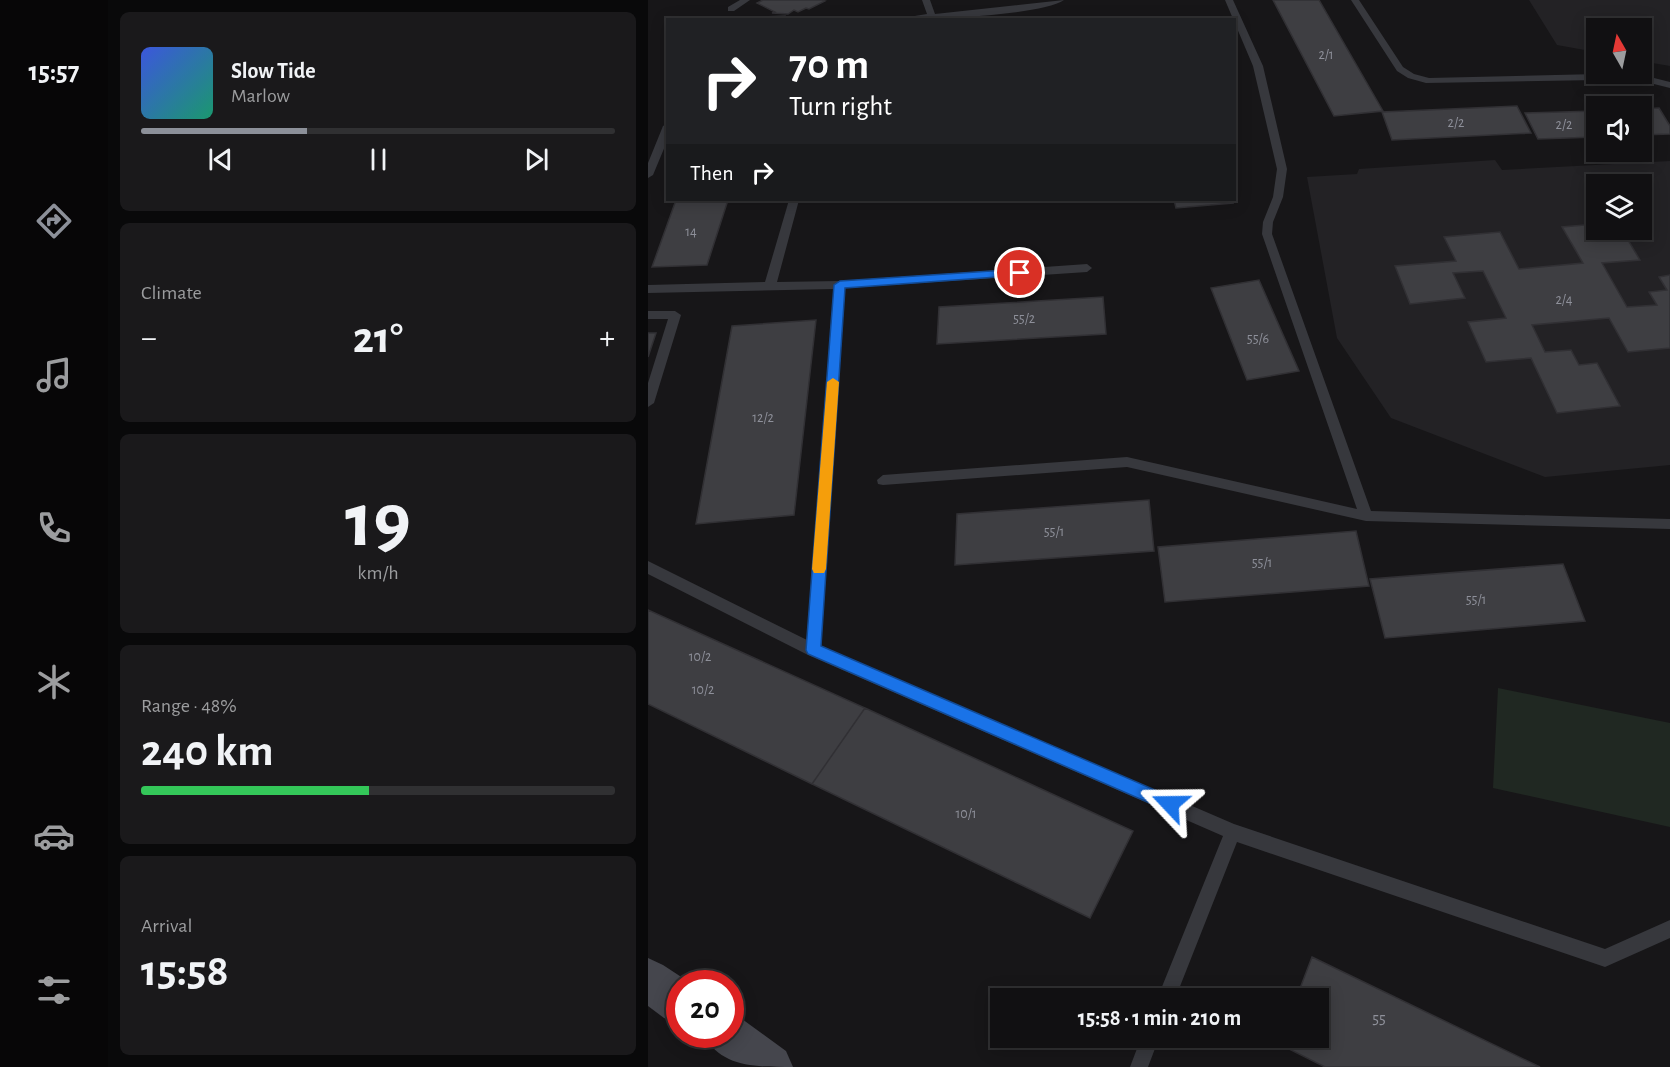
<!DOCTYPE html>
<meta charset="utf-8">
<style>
body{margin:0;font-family:"Alegreya Sans",sans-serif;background:#1a191b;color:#f1f3f6;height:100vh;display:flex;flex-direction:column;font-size:22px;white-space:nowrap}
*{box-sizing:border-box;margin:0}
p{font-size:20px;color:#9c9d9f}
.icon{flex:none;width:33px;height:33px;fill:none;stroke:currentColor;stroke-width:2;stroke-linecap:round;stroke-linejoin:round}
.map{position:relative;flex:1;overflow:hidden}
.side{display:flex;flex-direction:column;gap:12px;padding:12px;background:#09090a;width:540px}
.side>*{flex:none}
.banner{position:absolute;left:18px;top:18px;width:570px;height:183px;border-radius:0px;box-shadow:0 3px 15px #0003,0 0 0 2px #303032;background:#202124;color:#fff;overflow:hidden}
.needle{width:39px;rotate:351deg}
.fabs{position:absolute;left:938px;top:18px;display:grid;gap:12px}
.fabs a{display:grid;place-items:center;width:66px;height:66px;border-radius:0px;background:#111012;box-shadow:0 3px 15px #0003,0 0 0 2px #303032;font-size:30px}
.speed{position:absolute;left:18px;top:970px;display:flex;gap:12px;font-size:30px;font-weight:700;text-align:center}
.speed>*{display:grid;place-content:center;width:78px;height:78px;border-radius:50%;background:#111012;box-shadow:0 3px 15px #0003,0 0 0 2px #303032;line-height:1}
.speed .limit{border:9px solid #d22;background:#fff;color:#111}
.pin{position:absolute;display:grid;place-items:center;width:51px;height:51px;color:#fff;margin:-26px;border:3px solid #fff;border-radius:50%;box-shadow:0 2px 6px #0007}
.me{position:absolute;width:66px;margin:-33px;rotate:293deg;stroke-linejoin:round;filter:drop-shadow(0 0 4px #0008)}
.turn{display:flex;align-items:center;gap:21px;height:126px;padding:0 24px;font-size:27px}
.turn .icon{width:78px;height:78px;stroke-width:2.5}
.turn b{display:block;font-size:42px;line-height:51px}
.then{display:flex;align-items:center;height:57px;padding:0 24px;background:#0003;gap:12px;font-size:22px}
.big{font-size:45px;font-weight:600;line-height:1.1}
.side .card{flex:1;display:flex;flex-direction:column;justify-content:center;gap:9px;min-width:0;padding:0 21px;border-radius:9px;background:#1a191b}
.side .dial{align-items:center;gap:0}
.dial b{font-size:78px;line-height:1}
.song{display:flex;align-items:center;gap:18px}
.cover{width:72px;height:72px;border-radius:9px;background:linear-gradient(135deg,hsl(230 70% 55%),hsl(160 70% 35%))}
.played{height:6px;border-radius:3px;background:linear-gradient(90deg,#8c9099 35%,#303032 35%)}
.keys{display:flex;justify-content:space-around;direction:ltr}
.heat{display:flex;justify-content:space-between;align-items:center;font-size:33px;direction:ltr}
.charge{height:9px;border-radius:4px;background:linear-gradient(90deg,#34c759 48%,#303032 0)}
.trip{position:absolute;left:342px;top:988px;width:339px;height:60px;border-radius:0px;background:#111012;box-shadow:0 3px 15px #0003,0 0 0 2px #303032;font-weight:600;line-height:60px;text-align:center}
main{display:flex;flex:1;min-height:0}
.menu{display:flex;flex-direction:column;width:108px;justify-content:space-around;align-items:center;background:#070607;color:#9c9d9f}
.menu .icon{width:42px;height:42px}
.menu .active{color:#8c9099}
.menu b{font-size:27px;color:#f1f3f6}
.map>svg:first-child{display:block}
</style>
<main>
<nav class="menu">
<b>15:57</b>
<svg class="icon active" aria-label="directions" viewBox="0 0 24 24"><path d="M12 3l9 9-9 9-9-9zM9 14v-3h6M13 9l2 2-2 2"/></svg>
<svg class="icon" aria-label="music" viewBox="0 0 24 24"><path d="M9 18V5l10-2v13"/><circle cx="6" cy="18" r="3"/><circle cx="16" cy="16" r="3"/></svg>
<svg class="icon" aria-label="phone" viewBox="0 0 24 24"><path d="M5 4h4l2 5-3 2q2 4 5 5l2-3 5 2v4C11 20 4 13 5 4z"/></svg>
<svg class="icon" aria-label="climate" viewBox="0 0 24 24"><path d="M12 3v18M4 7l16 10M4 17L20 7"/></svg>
<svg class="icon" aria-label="car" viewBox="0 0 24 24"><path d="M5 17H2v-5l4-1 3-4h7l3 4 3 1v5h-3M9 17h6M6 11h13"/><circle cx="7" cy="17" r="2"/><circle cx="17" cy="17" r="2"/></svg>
<svg class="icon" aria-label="filters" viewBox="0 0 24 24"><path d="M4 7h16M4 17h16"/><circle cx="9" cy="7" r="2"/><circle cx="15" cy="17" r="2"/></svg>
</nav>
<section class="side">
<div class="card">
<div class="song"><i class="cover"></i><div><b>Slow Tide</b><p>Marlow</p></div></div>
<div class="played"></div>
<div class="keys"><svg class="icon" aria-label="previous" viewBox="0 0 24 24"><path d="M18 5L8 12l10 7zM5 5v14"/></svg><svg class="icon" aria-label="pause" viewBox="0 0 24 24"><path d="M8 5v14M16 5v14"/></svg><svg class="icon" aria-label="next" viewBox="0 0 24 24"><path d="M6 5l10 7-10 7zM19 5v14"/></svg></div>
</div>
<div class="card"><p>Climate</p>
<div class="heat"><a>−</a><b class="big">21°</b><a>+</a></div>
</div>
<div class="card dial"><b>19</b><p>km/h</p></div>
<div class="card"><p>Range · 48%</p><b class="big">240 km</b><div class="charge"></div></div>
<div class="card"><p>Arrival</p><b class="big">15:58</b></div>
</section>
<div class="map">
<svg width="1022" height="1067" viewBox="0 0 1022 1067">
<rect width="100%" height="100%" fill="#171618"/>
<path fill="#232225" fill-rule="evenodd" d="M881,0h141v66l-29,-5v-33h-45v24l-39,-7z
M847,160l7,10 168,-9v304l-125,12 -154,-59 -54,-80 -30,-161 50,-3 2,-5zM948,184h45v46h-45z"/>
<path fill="#202822" d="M850,688l172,35v104l-177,-39z"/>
<path fill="#3e3e42" stroke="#313034" stroke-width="1.5" d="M115,0h59l3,1 -16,8 -3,-1 -8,4 -4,-2 -6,4 -16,-1 3,-1 -18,-9z
M625,0h46l64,111 -49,5z
M137,16l-1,4h-43l1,-2z
M869,106l14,27 -139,7 -10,-28z
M1011,108l11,18v8l-29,1v-26z
M948,111v26l-58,2 -13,-26z
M28,200h52l-21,65 -55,2z
M526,200h58l1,3 -57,5z
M948,224v6h26l18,30 -38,3 25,44 30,-2 -8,-13 18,-2 -8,-13 11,-2v73l-42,4 -19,-34 -77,7 13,27 26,-2 8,15 18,-2 23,43 -63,7 -26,-55 -45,4 -18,-40 38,-4 -23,-47 -30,2 12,25 -55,6 -15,-38 61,-5 -12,-24 56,-5 19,37 64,-6 -21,-36z
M611,280l40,91 -52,9 -36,-92z
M455,297l3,37 -169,10 2,-37z
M168,320l-22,195 -98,9 36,-198z
M0,333h8l-8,24z
M501,500l5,51 -199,14 2,-51z
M708,531l13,55 -204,16 -7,-55z
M915,564l22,57 -200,17 -15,-59z
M0,610l217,98 -53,76 -164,-80z
M217,708l268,123 -43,87 -278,-134z
M664,957l228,110h-215l-46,-23 3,-6h36v-39h-22z"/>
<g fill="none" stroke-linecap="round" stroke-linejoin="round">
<path fill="#37383d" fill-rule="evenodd" d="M92,0h10l-16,11h-6v-4z
M274,0h8l5,14 129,-14c-24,16 -141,20 -174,20l37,-6z
M577,0h8l30,66 24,103 -4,28 -10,25 -1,12 99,277 299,8v10l-304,-8 -239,-54 -244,18 -5,-1 -1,-4 6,-5 244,-18 230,52 -95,-275 1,-12 10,-25 4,-28 -24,-103z
M703,0h8l44,67 11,7 15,4 169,-4 52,3 20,5v6l-20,-5 -52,-3 -172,3 -18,-5 -11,-7z
M20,123v16l-15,36 -5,3v-15l15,-37z
M141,200h10l-22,82 63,-1 247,-17 5,4 -5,4 -242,16 -24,358 413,178 371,125 65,-29v18l-65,29 -368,-125 -62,157h-18l66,-163 -415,-181 -160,-81v-13l159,79 27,-351 -186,4v-8l117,-3z
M0,311h27l6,4 -27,88 -6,4v-24l20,-64h-20z
M493,1038h18l-11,29h-18z"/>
<path fill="#45464d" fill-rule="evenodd" d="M0,958l15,7 29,19h-12v40l-16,-6 -16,-12z
M82,1014l12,5 44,32 7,16c-39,0 -72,0 -89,-32h26z"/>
</g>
<path fill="#1a73e8" stroke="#114b97" stroke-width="1.5" d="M372,269l5,4 -1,2 -179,13 -24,358 355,153 2,5 -2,6 -6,2 -362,-158 -2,-4 28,-365 6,-4z"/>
<path fill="#f59e0b" d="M185,378l6,4 -13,187 -2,4h-10l-2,-4 15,-187z"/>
<g text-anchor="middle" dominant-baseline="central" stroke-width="6" stroke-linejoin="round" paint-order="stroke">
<g font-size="14" fill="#8e909a">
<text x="678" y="55">2/1</text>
<text x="808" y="123">2/2</text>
<text x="916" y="125">2/2</text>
<text x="43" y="232">14</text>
<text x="916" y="300">2/4</text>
<text x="376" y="319">55/2</text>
<text x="610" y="339">55/6</text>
<text x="115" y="418">12/2</text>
<text x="406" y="532">55/1</text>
<text x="614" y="563">55/1</text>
<text x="828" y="600">55/1</text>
<text x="52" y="657">10/2</text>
<text x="55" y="690">10/2</text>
<text x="318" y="814">10/1</text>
</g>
<g font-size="16" fill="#8e909a">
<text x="731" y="1018">55</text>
</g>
</g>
</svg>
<div class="fabs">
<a><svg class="needle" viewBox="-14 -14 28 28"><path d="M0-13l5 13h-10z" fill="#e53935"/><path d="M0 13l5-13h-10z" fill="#9c9d9f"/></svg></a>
<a><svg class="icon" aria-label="sound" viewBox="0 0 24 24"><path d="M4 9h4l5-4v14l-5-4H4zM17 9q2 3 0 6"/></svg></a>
<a><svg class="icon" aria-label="layers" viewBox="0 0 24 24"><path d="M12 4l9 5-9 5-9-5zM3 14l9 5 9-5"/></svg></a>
</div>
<div class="speed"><div class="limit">20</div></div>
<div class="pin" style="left:372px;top:273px;background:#d93025"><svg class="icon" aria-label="arrive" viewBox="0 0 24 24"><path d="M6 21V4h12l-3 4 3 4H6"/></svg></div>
<svg class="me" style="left:522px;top:804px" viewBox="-20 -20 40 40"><path d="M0-17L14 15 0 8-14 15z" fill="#1a73e8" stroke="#fff" stroke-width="4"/></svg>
<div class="trip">15:58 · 1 min · 210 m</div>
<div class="banner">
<div class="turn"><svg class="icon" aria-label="right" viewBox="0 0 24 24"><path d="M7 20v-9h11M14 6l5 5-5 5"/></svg><div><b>70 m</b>Turn right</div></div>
<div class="then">Then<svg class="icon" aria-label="right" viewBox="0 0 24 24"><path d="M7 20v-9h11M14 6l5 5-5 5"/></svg></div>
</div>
</div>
</main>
